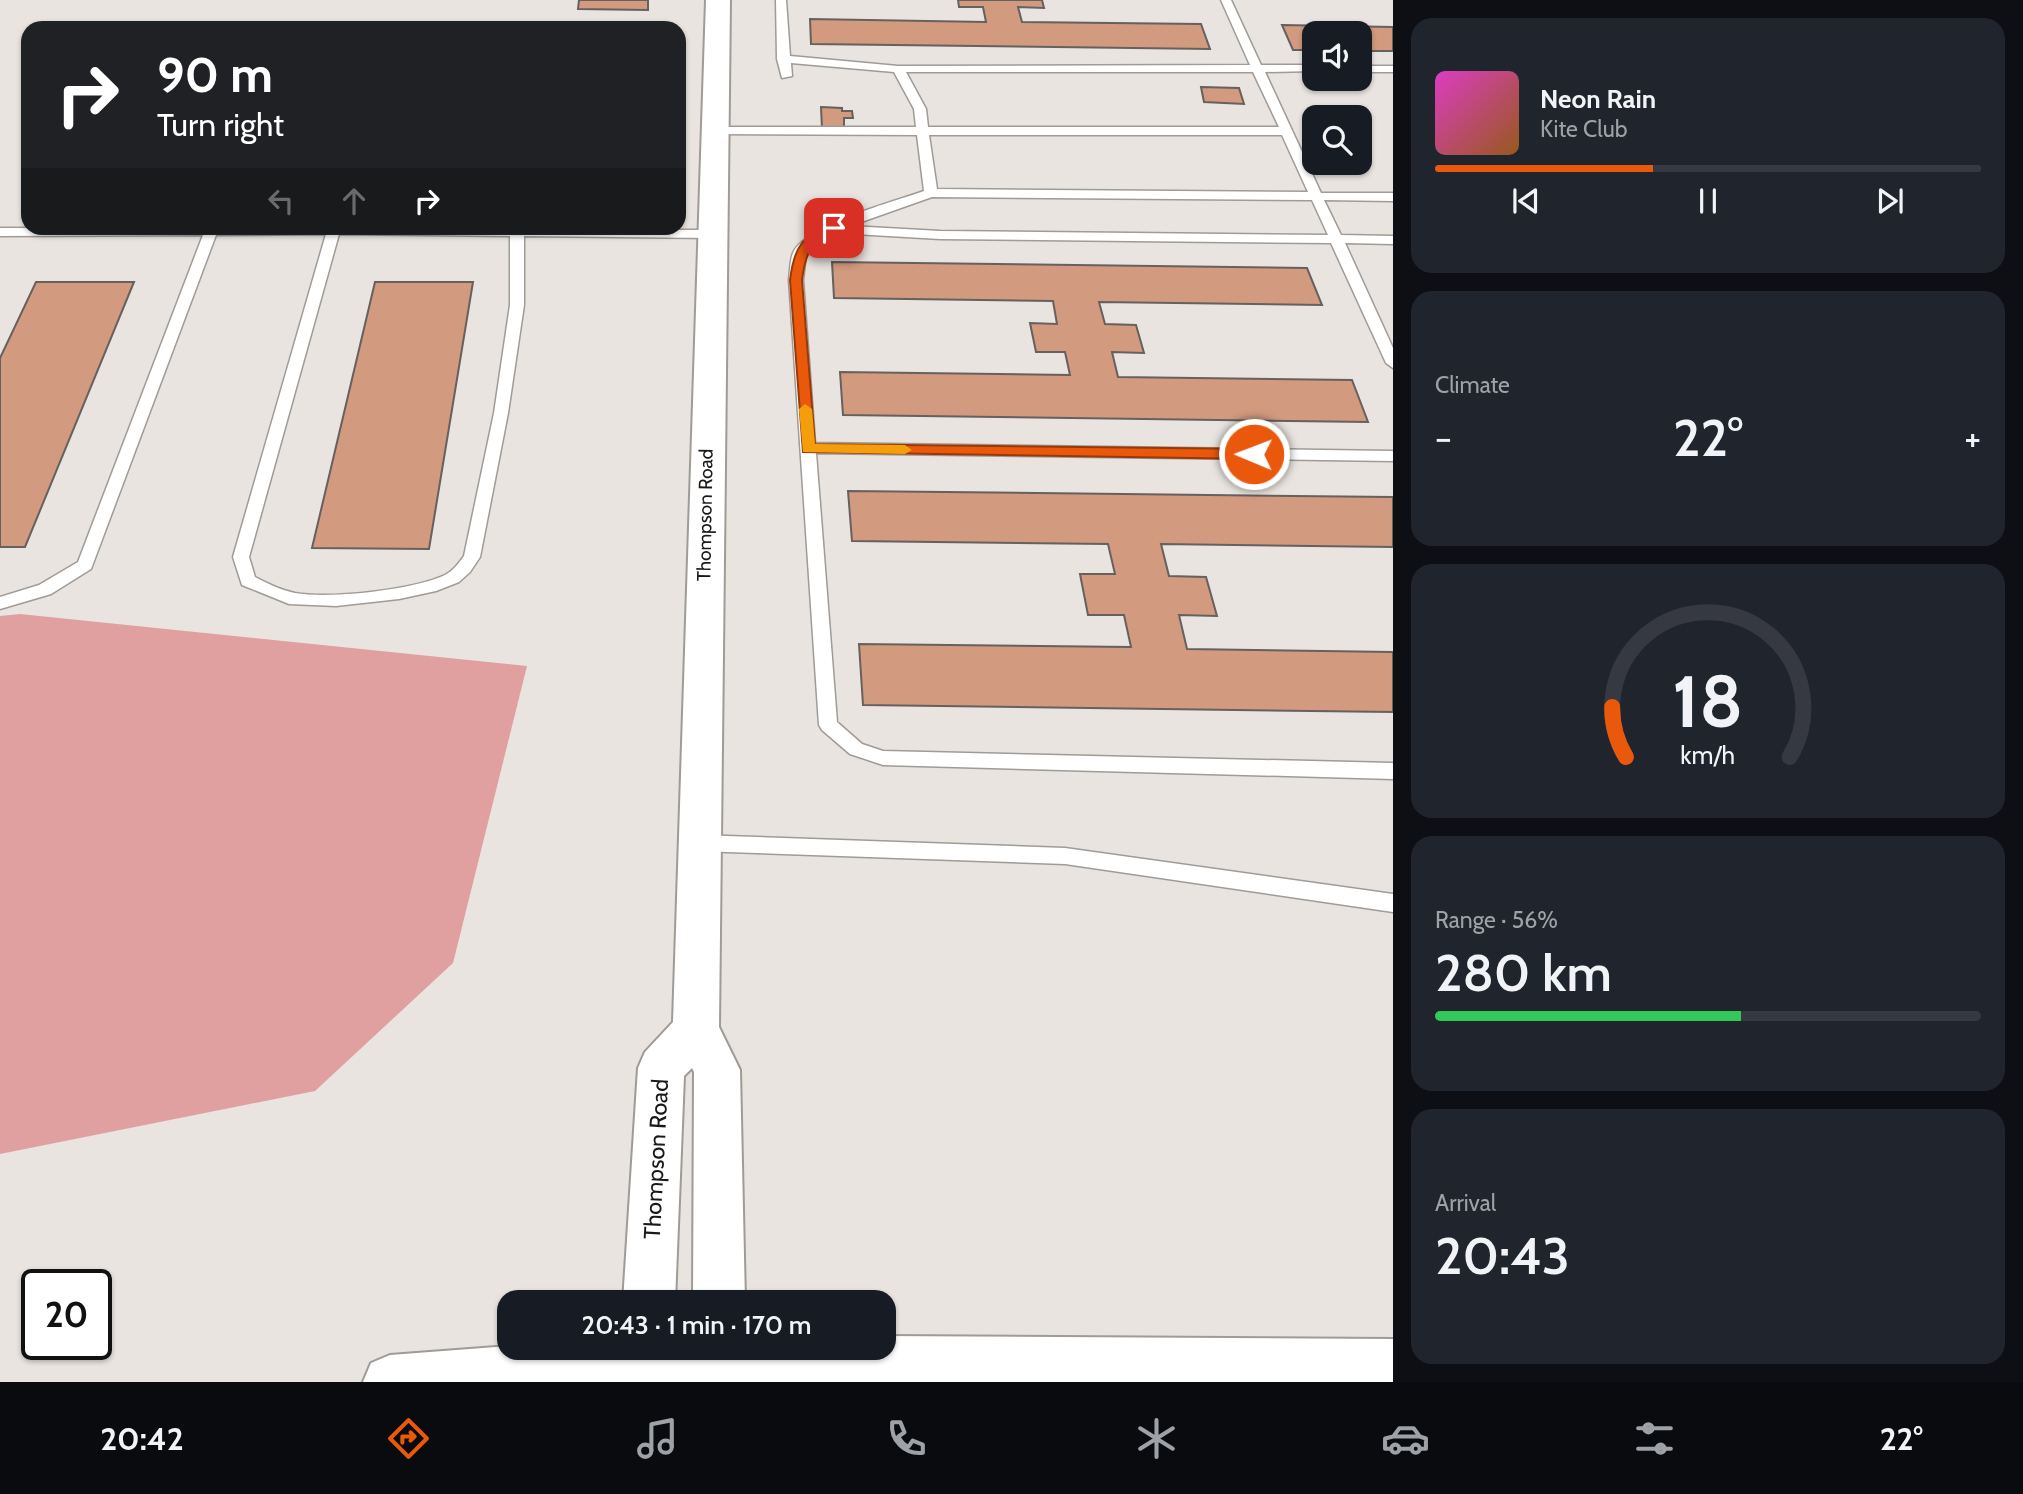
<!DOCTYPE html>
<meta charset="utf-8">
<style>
body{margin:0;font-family:Cabin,sans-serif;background:#20242c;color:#f1f3f6;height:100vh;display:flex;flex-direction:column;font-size:26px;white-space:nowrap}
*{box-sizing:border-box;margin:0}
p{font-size:23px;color:#9ea1a6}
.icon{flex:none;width:38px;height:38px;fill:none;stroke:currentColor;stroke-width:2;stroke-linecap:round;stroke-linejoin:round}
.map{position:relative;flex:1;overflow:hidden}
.panel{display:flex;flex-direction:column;gap:18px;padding:18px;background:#0d0f14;width:630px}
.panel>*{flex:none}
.banner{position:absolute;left:21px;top:21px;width:665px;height:214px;border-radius:21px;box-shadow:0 2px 5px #0004;background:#202124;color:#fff;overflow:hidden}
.fabs{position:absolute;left:1302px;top:21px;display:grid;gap:14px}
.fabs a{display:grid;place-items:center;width:70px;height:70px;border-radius:14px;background:#171b24;box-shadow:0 2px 5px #0004;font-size:35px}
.speed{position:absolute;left:21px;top:1269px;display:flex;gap:14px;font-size:35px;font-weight:700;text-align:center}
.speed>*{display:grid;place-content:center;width:91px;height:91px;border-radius:50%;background:#171b24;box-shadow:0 2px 5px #0004;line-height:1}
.speed .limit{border:4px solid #111;border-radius:10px;background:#fff;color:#111}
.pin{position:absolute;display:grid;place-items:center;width:60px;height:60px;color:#fff;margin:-30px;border-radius:14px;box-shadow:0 4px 10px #0006}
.me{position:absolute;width:77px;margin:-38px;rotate:271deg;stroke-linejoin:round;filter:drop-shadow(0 0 5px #0008)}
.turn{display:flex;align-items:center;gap:24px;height:147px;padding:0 21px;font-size:32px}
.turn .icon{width:91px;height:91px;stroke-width:2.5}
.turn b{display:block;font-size:49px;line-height:60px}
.lanes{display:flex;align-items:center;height:66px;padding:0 21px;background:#0003;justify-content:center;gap:35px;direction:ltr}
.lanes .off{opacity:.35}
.big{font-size:52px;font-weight:600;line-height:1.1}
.panel .widget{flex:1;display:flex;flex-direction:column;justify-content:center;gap:10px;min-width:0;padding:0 24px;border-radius:21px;background:#20242c}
.panel .dial{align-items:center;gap:0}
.dial svg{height:182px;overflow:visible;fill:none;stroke:#363941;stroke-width:7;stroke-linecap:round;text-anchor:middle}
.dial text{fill:#f1f3f6;stroke:none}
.song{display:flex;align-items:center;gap:21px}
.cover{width:84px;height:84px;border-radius:10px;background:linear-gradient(135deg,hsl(310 70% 55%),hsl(30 70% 35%))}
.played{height:7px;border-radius:4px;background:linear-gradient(90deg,#ea580c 40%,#363941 40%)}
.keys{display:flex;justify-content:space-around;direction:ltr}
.heat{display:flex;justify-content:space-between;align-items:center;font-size:38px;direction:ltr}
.charge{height:10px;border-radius:5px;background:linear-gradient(90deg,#34c759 56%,#363941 0)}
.trip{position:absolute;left:497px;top:1290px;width:399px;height:70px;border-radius:21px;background:#171b24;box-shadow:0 2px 5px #0004;font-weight:600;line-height:70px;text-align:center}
.tabs{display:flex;height:112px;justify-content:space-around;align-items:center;background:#090b0e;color:#9ea1a6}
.tabs .icon{width:49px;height:49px}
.tabs .active{color:#ea580c}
.tabs b{font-size:32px;color:#f1f3f6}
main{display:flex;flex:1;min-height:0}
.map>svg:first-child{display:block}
</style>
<main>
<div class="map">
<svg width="1393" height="1382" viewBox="0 0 1393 1382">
<rect width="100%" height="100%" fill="#e9e4df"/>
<path fill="#e0a09f" d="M20,614l507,52 -74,297 -138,128 -315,63v-538z"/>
<path fill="#d29a7f" stroke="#66605e" stroke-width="2" d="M579,0h69v10l-70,-1z
M958,0h84l2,8 -26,-1 4,15 179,2 9,25 -399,-5 -1,-25 176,3 -3,-15h-24z
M1282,25l111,2v24h-33v-18h-46v17h-21z
M1201,87l38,1 5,16 -40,-2z
M821,107l21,1v3h10l1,7h-9v11h-22z
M832,262l475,6 15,37 -223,-3 6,22 31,1 8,28 -32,-1 6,25 234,3 16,42 -525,-7 -3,-43 230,3 -5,-23h-29l-6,-29 27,1 -4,-23 -219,-3z
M36,282h98l-109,265h-25v-189z
M375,282h98l-44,267 -117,-1z
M848,491l545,6v50l-232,-3 8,32 37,1 11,39 -38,-1 8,34 206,3v60l-530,-7 -4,-61 272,3 -7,-32h-36l-8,-41h35l-7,-30 -256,-3z"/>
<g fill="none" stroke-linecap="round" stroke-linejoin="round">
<g stroke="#9f9b96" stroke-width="3">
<path id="lane" d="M776,0h10l4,56 108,10 352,-1 -29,-65h10l30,65h53v6l-49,1 56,121h72v8l-69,-1 17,35 52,1v8l-48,-1 48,105v20l-7,-5 -55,-120 -391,-4 -103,-6 -18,9 -13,12 -3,26 12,163 578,8v10l-577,-8 21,269 25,22 21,7 510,12v16l-510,-14 -33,-11 -28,-24 -3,-5 -30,-445c1,-8 1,-20 4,-27 12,-28 103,-52 131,-62l-7,-56 -207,-1 -2,-3 6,-4h202l-2,-18 -20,-37 -103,-9 1,13 -10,2 -5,-19zM906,72h347l26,55h-351l-2,-18zM929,135h353l26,57 -371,-3zM932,197l380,3 16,35 -388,-4 -90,-5z
M1360,66h33v6h-33z
M0,228l711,2 7,4 -7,4 -187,-2v69l-16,108 -28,144 -10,15 -11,10 -23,9 -37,8 -63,7 -47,-2 -47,-19 -9,-28 93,-323 -110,1 -125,334 -40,25 -51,15v-12l39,-12 39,-23 125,-327 -203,1zM339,234l171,2v69l-16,108 -30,143c-6,8 -11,15 -19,19 -32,15 -115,24 -150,18 -14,-3 -27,-9 -40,-16l-6,-20z
M698,835l367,13 328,46v18l-328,-48 -367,-13 -7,-2 -2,-6 2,-6z"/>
</g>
<g stroke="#9f9b96" stroke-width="4">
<path id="secondary" d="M706,0h24l-11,1027 21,43 5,232h-52l1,-230 -2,-4 -8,8 -9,226h-52l15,-234 7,-16 28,-30z
M884,1336l509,3v43h-759l-6,-2 -7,-19 5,-13h258z"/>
</g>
<g stroke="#9f9b96" stroke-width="4">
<path id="highway" d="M509,1346l159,2 5,13 -7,19 -6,2h-297l8,-19 19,-8z"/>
</g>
<use href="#lane" fill="#fff" fill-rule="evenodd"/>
<use href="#secondary" fill="#fff" fill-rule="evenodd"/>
<use href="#highway" fill="#fff" fill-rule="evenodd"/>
</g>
<path fill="#ea580c" stroke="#983908" stroke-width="2" d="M834,225l6,3 -2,3c-28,14 -32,18 -36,49l13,164 439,5 7,5 -7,5 -451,-7 -13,-172c4,-32 11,-45 44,-55z"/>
<path fill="#f59e0b" d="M805,404l7,5 3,35 90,1 7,5 -7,4 -102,-2 -4,-43z"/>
<g text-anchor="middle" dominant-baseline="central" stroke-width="6" stroke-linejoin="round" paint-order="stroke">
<g font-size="19" fill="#1b1917" stroke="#fff">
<text transform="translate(705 515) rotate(-89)">Thompson Road</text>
</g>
<g font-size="23" fill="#1b1917" stroke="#fff">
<text transform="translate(656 1159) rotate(-87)">Thompson Road</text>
</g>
</g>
</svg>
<div class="fabs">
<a><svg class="icon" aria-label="sound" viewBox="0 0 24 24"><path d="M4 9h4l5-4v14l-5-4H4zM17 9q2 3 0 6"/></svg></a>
<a><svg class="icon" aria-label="search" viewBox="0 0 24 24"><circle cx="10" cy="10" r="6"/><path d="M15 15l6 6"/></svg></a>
</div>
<div class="speed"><div class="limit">20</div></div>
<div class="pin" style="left:834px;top:228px;background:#d93025"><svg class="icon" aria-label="arrive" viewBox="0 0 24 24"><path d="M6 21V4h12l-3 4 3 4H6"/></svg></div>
<svg class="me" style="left:1254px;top:454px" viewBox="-20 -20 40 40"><circle r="17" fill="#ea580c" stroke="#fff" stroke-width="3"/><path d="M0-11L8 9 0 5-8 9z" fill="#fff"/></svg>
<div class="trip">20:43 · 1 min · 170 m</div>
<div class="banner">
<div class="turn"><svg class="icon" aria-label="right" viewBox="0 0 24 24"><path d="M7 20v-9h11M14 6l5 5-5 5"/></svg><div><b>90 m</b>Turn right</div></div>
<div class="lanes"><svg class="icon off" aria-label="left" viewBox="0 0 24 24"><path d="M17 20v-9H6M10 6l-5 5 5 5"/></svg><svg class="icon off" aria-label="ahead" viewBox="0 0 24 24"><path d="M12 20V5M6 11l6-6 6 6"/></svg><svg class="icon" aria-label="right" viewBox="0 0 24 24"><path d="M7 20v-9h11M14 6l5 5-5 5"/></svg></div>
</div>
</div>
<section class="panel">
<div class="widget">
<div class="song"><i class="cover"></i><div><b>Neon Rain</b><p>Kite Club</p></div></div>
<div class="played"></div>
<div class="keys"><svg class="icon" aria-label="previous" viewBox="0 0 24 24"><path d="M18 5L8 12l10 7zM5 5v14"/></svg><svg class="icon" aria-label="pause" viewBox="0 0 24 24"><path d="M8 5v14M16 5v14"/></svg><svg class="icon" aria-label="next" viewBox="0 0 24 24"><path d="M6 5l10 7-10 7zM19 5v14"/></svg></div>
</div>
<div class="widget"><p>Climate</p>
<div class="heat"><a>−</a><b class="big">22°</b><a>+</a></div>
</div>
<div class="widget dial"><svg viewBox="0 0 100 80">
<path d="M14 69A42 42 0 1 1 86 69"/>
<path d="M14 69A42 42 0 0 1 8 47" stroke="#ea580c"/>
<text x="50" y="56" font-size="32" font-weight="700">18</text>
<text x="50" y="72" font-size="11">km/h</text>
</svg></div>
<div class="widget"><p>Range · 56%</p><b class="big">280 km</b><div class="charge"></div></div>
<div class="widget"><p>Arrival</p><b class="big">20:43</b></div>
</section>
</main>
<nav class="tabs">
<b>20:42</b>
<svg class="icon active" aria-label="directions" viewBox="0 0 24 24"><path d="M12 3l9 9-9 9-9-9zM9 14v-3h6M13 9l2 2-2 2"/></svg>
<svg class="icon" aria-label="music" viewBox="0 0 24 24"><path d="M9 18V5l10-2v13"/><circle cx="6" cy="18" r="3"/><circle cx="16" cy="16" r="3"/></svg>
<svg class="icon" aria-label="phone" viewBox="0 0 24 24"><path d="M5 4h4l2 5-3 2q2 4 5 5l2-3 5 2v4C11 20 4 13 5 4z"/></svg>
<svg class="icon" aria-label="climate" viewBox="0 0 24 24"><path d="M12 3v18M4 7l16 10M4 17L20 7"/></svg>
<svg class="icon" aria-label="car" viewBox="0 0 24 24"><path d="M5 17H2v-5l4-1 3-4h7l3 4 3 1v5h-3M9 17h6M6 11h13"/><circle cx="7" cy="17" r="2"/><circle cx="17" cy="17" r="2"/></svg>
<svg class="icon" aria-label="filters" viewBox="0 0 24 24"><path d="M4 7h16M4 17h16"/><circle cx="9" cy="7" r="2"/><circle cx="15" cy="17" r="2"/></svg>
<b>22°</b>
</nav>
